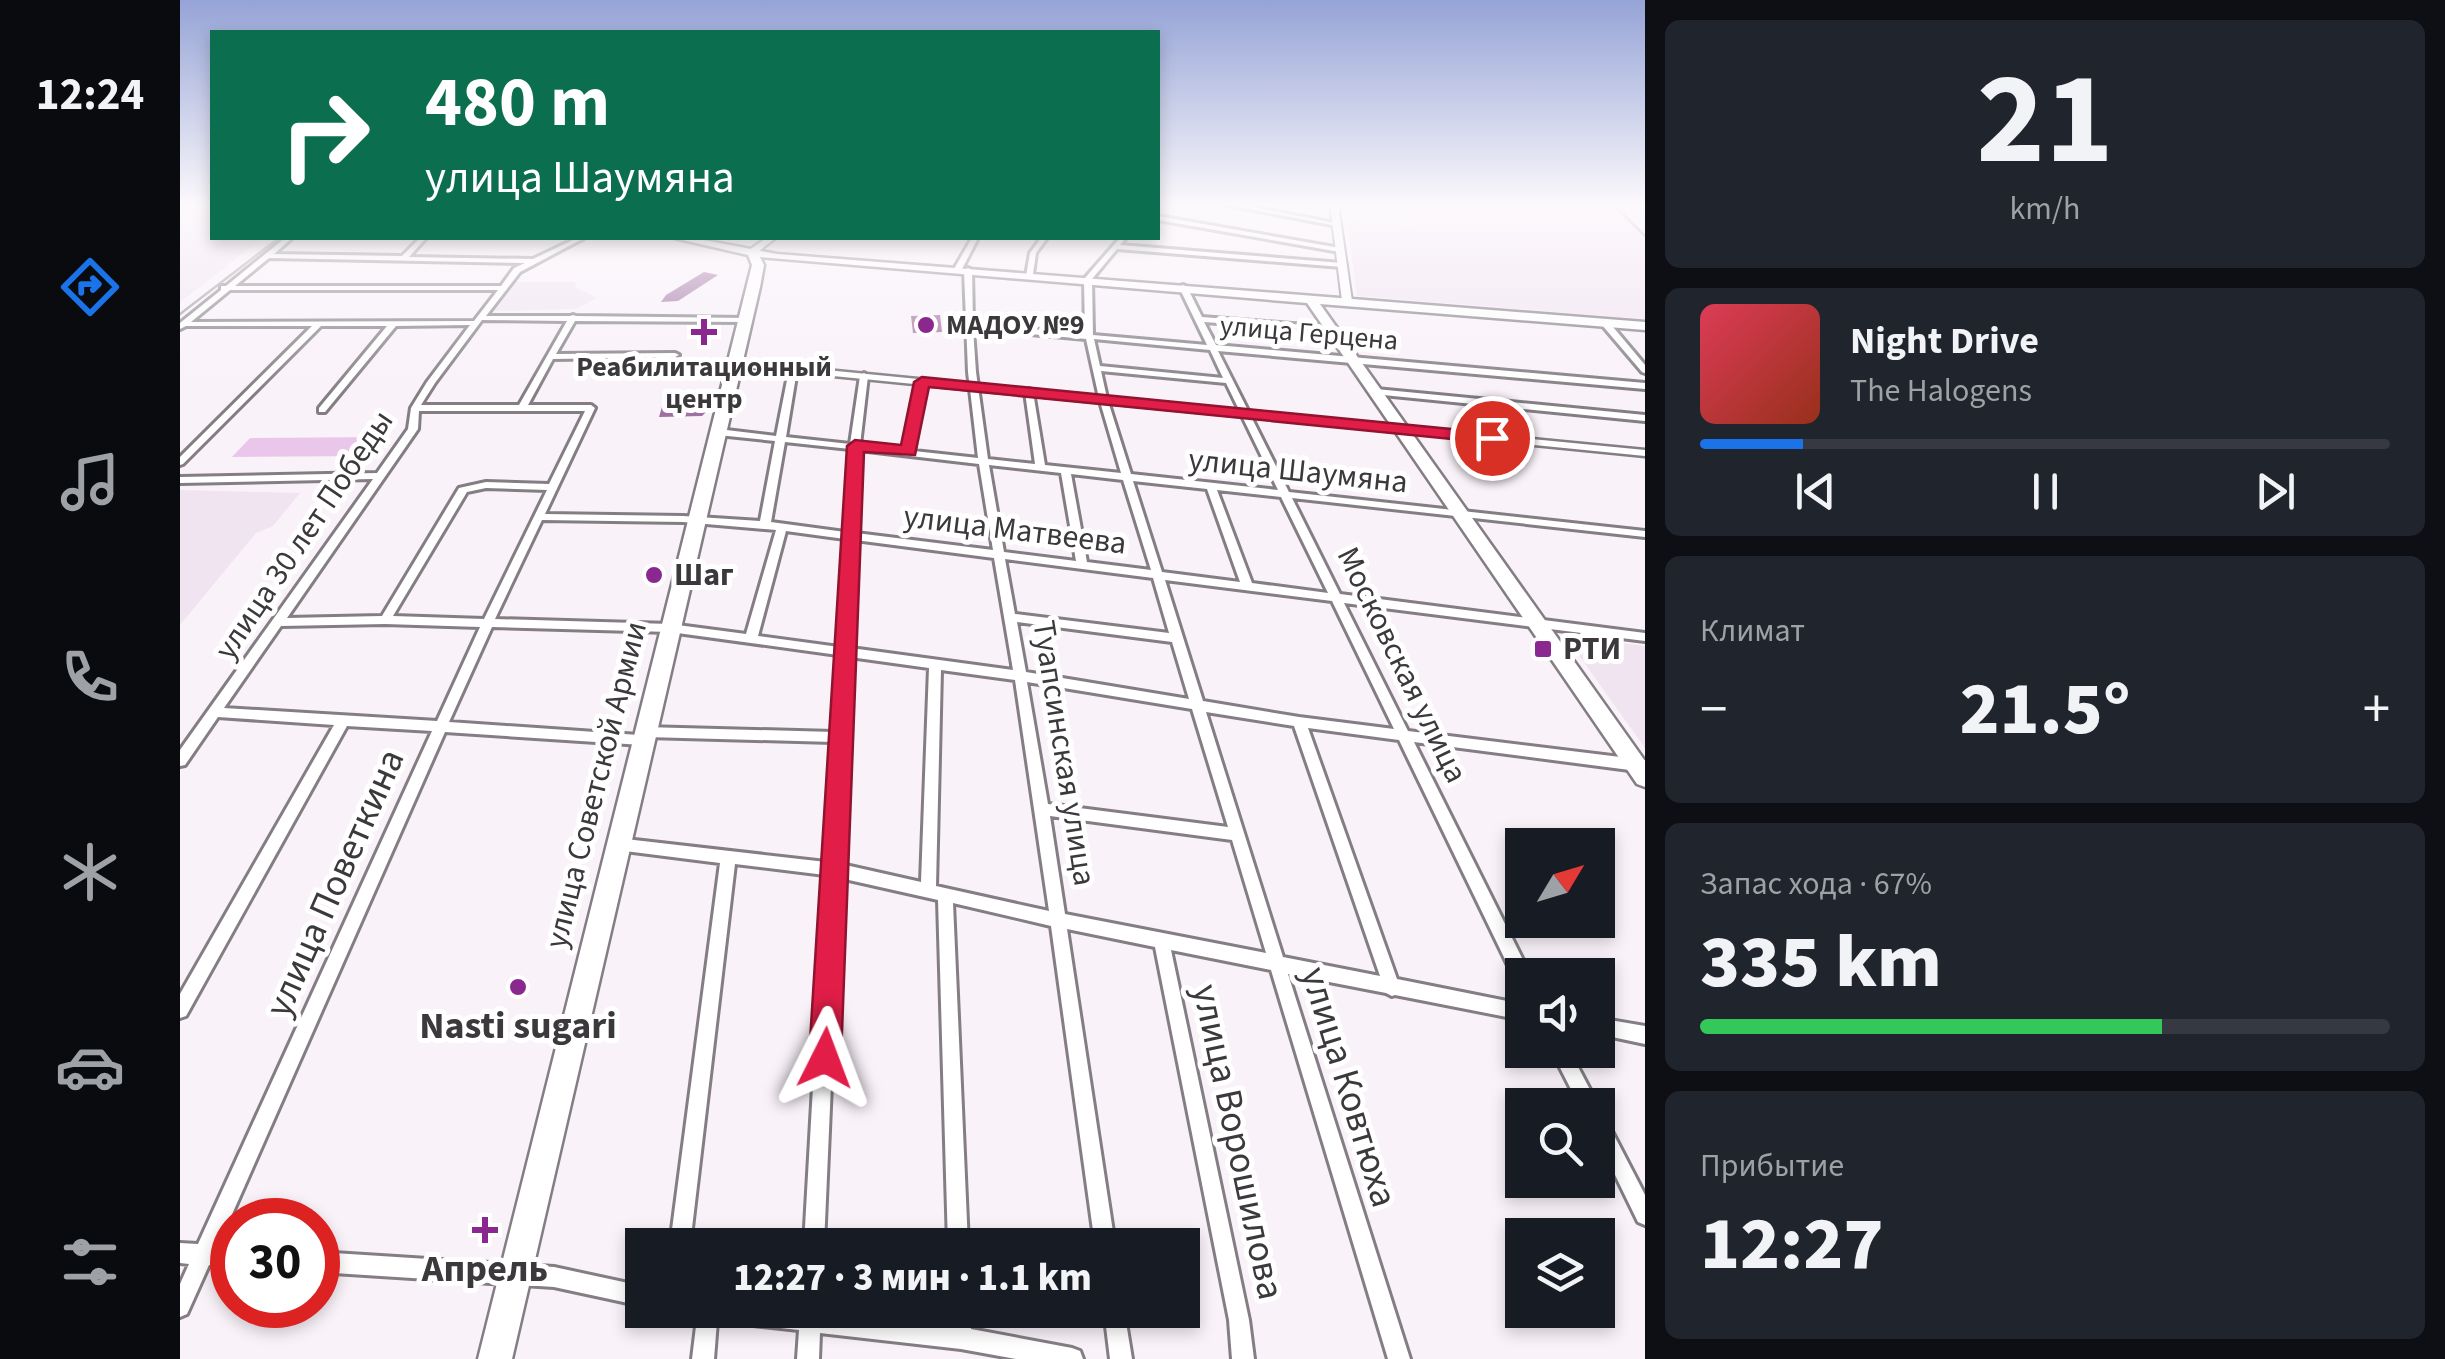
<!DOCTYPE html>
<html lang="ru">
<meta charset="utf-8">
<style>
body{margin:0;font-family:"Source Sans 3",sans-serif;background:#20242c;color:#f1f3f6;height:100vh;display:flex;flex-direction:column;font-size:38px;white-space:nowrap}
*{box-sizing:border-box;margin:0}
p{font-size:32px;color:#9ea1a6}
.icon{flex:none;width:55px;height:55px;fill:none;stroke:currentColor;stroke-width:2;stroke-linecap:round;stroke-linejoin:round}
.map{position:relative;flex:1;overflow:hidden}
.drawer{display:flex;flex-direction:column;gap:20px;padding:20px;background:#0d0f14;width:800px}
.drawer>*{flex:none}
.hud{position:absolute;left:30px;top:30px;width:950px;height:210px;border-radius:0px;box-shadow:0 5px 15px #0003;background:#0b6e4f;color:#fff;overflow:hidden}
.needle{width:65px;rotate:52deg}
.controls{position:absolute;left:1325px;top:828px;display:grid;gap:20px}
.controls a{display:grid;place-items:center;width:110px;height:110px;border-radius:0px;background:#171b24;box-shadow:0 5px 15px #0003;font-size:50px}
.speed{position:absolute;left:30px;top:1198px;display:flex;gap:20px;font-size:50px;font-weight:700;text-align:center}
.speed>*{display:grid;place-content:center;width:130px;height:130px;border-radius:50%;background:#171b24;box-shadow:0 5px 15px #0003;line-height:1}
.speed .limit{border:15px solid #d22;background:#fff;color:#111}
.pin{position:absolute;display:grid;place-items:center;width:85px;height:85px;color:#fff;margin:-42px;border:5px solid #fff;border-radius:50%;box-shadow:0 2px 10px #0007}
.me{position:absolute;width:110px;margin:-55px;rotate:3deg;stroke-linejoin:round;filter:drop-shadow(0 0 8px #0008)}
.turn{display:flex;align-items:center;gap:35px;height:210px;padding:0 50px;font-size:45px}
.turn .icon{width:130px;height:130px;stroke-width:2.5}
.turn b{display:block;font-size:70px;line-height:85px}
.big{font-size:75px;font-weight:800;line-height:1.1}
.drawer .tile{flex:1;display:flex;flex-direction:column;justify-content:center;gap:15px;min-width:0;padding:0 35px;border-radius:15px;background:#20242c}
.drawer .dial{align-items:center;gap:0}
.dial b{font-size:130px;line-height:1}
.song{display:flex;align-items:center;gap:30px}
.cover{width:120px;height:120px;border-radius:15px;background:linear-gradient(135deg,hsl(350 70% 55%),hsl(10 70% 35%))}
.played{height:10px;border-radius:5px;background:linear-gradient(90deg,#1a73e8 15%,#363941 15%)}
.keys{display:flex;justify-content:space-around;direction:ltr}
.heat{display:flex;justify-content:space-between;align-items:center;font-size:55px;direction:ltr}
.charge{height:15px;border-radius:8px;background:linear-gradient(90deg,#34c759 67%,#363941 0)}
.trip{position:absolute;left:445px;top:1228px;width:575px;height:100px;border-radius:0px;background:#171b24;box-shadow:0 5px 15px #0003;font-weight:800;line-height:100px;text-align:center}
main{display:flex;flex:1;min-height:0}
.tab-bar{display:flex;flex-direction:column;width:180px;justify-content:space-around;align-items:center;background:#090b0e;color:#9ea1a6}
.tab-bar .icon{width:70px;height:70px}
.tab-bar .on{color:#1a73e8}
.tab-bar b{font-size:45px;color:#f1f3f6}
.map>svg:first-child{display:block}
</style>
<main>
<nav class="tab-bar">
<b>12:24</b>
<svg class="icon on" aria-label="directions" viewBox="0 0 24 24"><path d="M12 3l9 9-9 9-9-9zM9 14v-3h6M13 9l2 2-2 2"/></svg>
<svg class="icon" aria-label="music" viewBox="0 0 24 24"><path d="M9 18V5l10-2v13"/><circle cx="6" cy="18" r="3"/><circle cx="16" cy="16" r="3"/></svg>
<svg class="icon" aria-label="phone" viewBox="0 0 24 24"><path d="M5 4h4l2 5-3 2q2 4 5 5l2-3 5 2v4C11 20 4 13 5 4z"/></svg>
<svg class="icon" aria-label="climate" viewBox="0 0 24 24"><path d="M12 3v18M4 7l16 10M4 17L20 7"/></svg>
<svg class="icon" aria-label="car" viewBox="0 0 24 24"><path d="M5 17H2v-5l4-1 3-4h7l3 4 3 1v5h-3M9 17h6M6 11h13"/><circle cx="7" cy="17" r="2"/><circle cx="17" cy="17" r="2"/></svg>
<svg class="icon" aria-label="filters" viewBox="0 0 24 24"><path d="M4 7h16M4 17h16"/><circle cx="9" cy="7" r="2"/><circle cx="15" cy="17" r="2"/></svg>
</nav>
<div class="map">
<svg width="1465" height="1359" viewBox="0 0 1465 1359">
<rect width="100%" height="100%" fill="#f9f2f9"/>
<path fill="#f1e4f1" d="M0,204h32v34h51l-83,64z
M1195,204h270v115l-288,-23 -10,-75 71,4 -7,-18z
M333,282h63l-1,5 22,11 -22,11 -82,2z
M0,490l120,3 -27,33 -17,7 -76,92z
M1385,636l80,10v102z"/>
<path fill="#eac6ea" d="M199,437l-14,19 -133,1 18,-19z"/>
<path fill="#9f70a1" d="M524,272l14,3 -40,26 -17,1 5,-7z
M760,315l2,17 -29,1 -2,-17z
M522,406l5,5 -5,5 -43,1 3,-10z"/>
<g fill="none" stroke-linecap="round" stroke-linejoin="round">
<g stroke="#847e84" stroke-width="6">
<path id="minor" d="M1043,204h13l104,20 -3,2z
M978,216l182,32 3,2 -3,2 -182,-32z
M105,238h7l-18,16 128,2 18,-18h6l-17,19 124,2 44,-21h7l-64,34 -34,44h84l3,-1 3,1 172,2v4h-3l-170,-1 -19,33 119,-1 4,2 -4,2 -122,2 -25,46h63l4,3 -50,106 138,2 77,5 15,-80 -57,-6 -5,-3 5,-3 58,7 13,-66 4,-3 4,3 -11,67 64,7 10,-68 4,-3 4,3 -8,69 45,5 13,-68 4,-3 4,3 -12,69 64,7 -10,-86 -4,-102 4,-2 4,2 1,54 112,10 -1,-55 36,-41h6l-6,7 222,18 4,2 -4,2 -225,-18 -25,30 1,56 114,10 -28,-58 4,-2 4,2 15,30 129,10 4,2 -4,2 -127,-9 12,23 429,38v6l-427,-38 71,141 356,39v6l-353,-39 48,96 305,39v8l-301,-38 64,128 237,29v12l-231,-30 114,228 2,5h-8v9l-6,-2 -117,-242 -91,-12 89,251 125,25v16l-127,-25 -3,1 -6,-3 -98,-19 122,385h-22l-117,-389 -100,-20 78,370 5,39h-22l-3,-39 -74,-373 -88,-18 48,316h-20l-44,-319 -98,-23 15,342h-20l-10,-345 -98,-22 -16,367h-20l21,-370 -90,-11 -45,381h-20l50,-382 -103,-13 -5,-1 -2,-5 2,-5 5,-1 209,24 7,-120 -186,-5 2,3 -2,4 -5,1 -197,-13 -227,514 14,1v20l-23,-2 -22,49 -7,3v-33l9,-20 -9,-1v-20l18,1 234,-513 -85,-5 -161,290 -6,2v-24l154,-269 -116,-8 -33,48 -5,1v-16l193,-271 -193,4v-6l197,-4 31,-44 3,-21 16,-26 43,-57 -74,1 -71,86h-6v-4l68,-82h-66l-138,138 -3,1v-8l132,-131h-126l-6,3v-6l41,-33v-4h5zM89,258l256,5 -11,5 -13,18h-266zM50,290h268l-24,31 -283,1zM302,320l85,1 -48,84h-98l14,-22zM793,329l113,10 13,59 22,75 -76,-8 -12,-73 -4,-3 -4,3 10,72 -47,-5 -12,-87zM914,339l116,11 13,28 -123,-12zM921,371l125,12 52,107 -147,-16 -24,-76zM239,411h166l-36,73 -63,-2 -27,6 -77,128 -95,2 131,-189zM605,442l65,7 -5,83 -74,-10zM679,450l120,14 14,86 -137,-17zM809,465l72,8 15,88 -72,-9zM891,474l52,6 28,90 -64,-8zM953,481l74,8 33,93 -78,-10zM306,488l61,2 -63,129 -91,-3 74,-124zM1037,490l64,7 47,96 -76,-10zM362,520l141,2 93,8 -30,104 -76,-10 -175,-5zM606,531l59,8 -6,108 -81,-11zM675,540l139,18 19,112 -162,-22zM825,559l148,19 16,55 -154,-19zM985,580l167,21 62,128 -95,-12 -96,-16zM837,622l155,20 17,57 -163,-27zM205,624l95,3 -43,94 -213,-13 57,-82zM312,627l178,5 168,23 -4,77 -190,-5 -5,1 -2,4 2,3 -190,-13zM670,657l79,11 -8,214 -80,-18zM761,670l74,10 34,231 -113,-25zM847,682l165,27 36,118 -180,-23zM1026,712l88,14 86,250 -97,-19zM870,816l182,24 34,113 -201,-39z
M792,238h6l-17,33h-6l-1,-2z
M861,238h6l-11,15 -3,21 -7,2 4,-23z
M1422,321h6l37,44v8l-3,-1 -40,-47z
M1196,389l269,26v6l-272,-27 -1,-2z
M1418,1018l47,8v18l-47,-10z
M1371,1050h18l26,49 3,6v1l-19,-1z
M1418,1113l6,3 41,79v30l-7,-3 -40,-82z
M138,1252l236,15 88,19v20l-88,-19 -236,-15z
M518,1310h122v2l130,14v-16h20l1,19 101,19 8,3 3,8h-67l-55,-10 -141,-16 -1,26h-22l2,-29 -82,-9 -3,38h-22z
M924,1310h20l8,49h-22z"/>
</g>
<g stroke="#847e84" stroke-width="5">
<path id="tertiary" d="M555,361l910,89v6l-914,-90v-4z"/>
</g>
<g stroke="#847e84" stroke-width="4">
<path id="secondary" d="M1150,204h8l14,97 -5,3 -5,-3z
M586,238h10l-21,16h-6v-4z"/>
</g>
<g stroke="#847e84" stroke-width="5">
<path id="primary" d="M494,238h19l84,16 868,68v8l-325,-26 325,457v26l-8,-3 -330,-481 -547,-46 4,8 -4,22 -248,1072h-34l274,-1094 -4,-10z"/>
</g>
<use href="#minor" fill="#fff" fill-rule="evenodd"/>
<use href="#tertiary" fill="#fff" fill-rule="evenodd"/>
<use href="#secondary" fill="#fff" fill-rule="evenodd"/>
<use href="#primary" fill="#fff" fill-rule="evenodd"/>
<path stroke="#9d979d" stroke-width="2.5" d="M1433,204l32,32
M0,314l99,-76"/>
</g>
<linearGradient id="sky" x2="0" y2="1"><stop stop-color="#95a3d6"/><stop offset="0.52" stop-color="#fcf9fc"/><stop offset="1" stop-color="#fcf9fc" stop-opacity="0"/></linearGradient>
<rect width="1465" height="394" fill="url(#sky)"/>
<path fill="#e11d48" stroke="#92132f" stroke-width="2.5" d="M742,377l570,56 9,5 -9,5 -563,-56 -14,68 -51,-3 -23,606 -5,11 -11,5 -11,-5 -5,-11 38,-612 8,-6 46,5 13,-63z"/>
<g fill="#8a2890" stroke="#fff" stroke-width="4">
<circle cx="746" cy="325" r="10"/>
<path d="M519 317h10v10h10v10h-10v10h-10v-10h-10v-10h10z"/>
<circle cx="474" cy="575" r="10"/>
<rect x="1353" y="639" width="20" height="20" rx="5"/>
<circle cx="338" cy="987" r="10"/>
<path d="M300 1215h10v10h10v10h-10v10h-10v-10h-10v-10h10z"/>
</g>
<g text-anchor="middle" dominant-baseline="central" stroke-width="10" stroke-linejoin="round" paint-order="stroke">
<g font-size="28" font-weight="bold" fill="#3c393c" stroke="#fff" text-anchor="start">
<text x="766" y="325">МАДОУ №9</text>
<text x="524" y="367" text-anchor="middle">Реабилитационный<tspan x="524" dy="32">центр</tspan></text>
</g>
<g font-size="28" fill="#3c393c" stroke="#fff">
<text transform="translate(1129 333) rotate(5)">улица Герцена</text>
</g>
<g font-size="32" fill="#3c393c" stroke="#fff">
<text transform="translate(1118 471) rotate(6)">улица Шаумяна</text>
<text transform="translate(835 530) rotate(7)">улица Матвеева</text>
<text transform="translate(124 535) rotate(-56)">улица 30 лет Победы</text>
<text transform="translate(1222 665) rotate(64)">Московская улица</text>
<text transform="translate(884 753) rotate(81)">Туапсинская улица</text>
<text transform="translate(416 785) rotate(-76)">улица Советской Армии</text>
</g>
<g font-size="32" font-weight="bold" fill="#3c393c" stroke="#fff" text-anchor="start">
<text x="494" y="575">Шаг</text>
<text x="1383" y="649">РТИ</text>
</g>
<g font-size="38" fill="#3c393c" stroke="#fff">
<text transform="translate(155 883) rotate(-66)">улица Поветкина</text>
<text transform="translate(1169 1087) rotate(73)">улица Ковтюха</text>
<text transform="translate(1058 1142) rotate(78)">улица Ворошилова</text>
</g>
<g font-size="38" font-weight="bold" fill="#3c393c" stroke="#fff">
<text x="338" y="1026">Nasti sugari</text>
<text x="305" y="1269">Апрель</text>
</g>
</g>
</svg>
<div class="controls">
<a><svg class="needle" viewBox="-14 -14 28 28"><path d="M0-13l5 13h-10z" fill="#e53935"/><path d="M0 13l5-13h-10z" fill="#9ea1a6"/></svg></a>
<a><svg class="icon" aria-label="sound" viewBox="0 0 24 24"><path d="M4 9h4l5-4v14l-5-4H4zM17 9q2 3 0 6"/></svg></a>
<a><svg class="icon" aria-label="search" viewBox="0 0 24 24"><circle cx="10" cy="10" r="6"/><path d="M15 15l6 6"/></svg></a>
<a><svg class="icon" aria-label="layers" viewBox="0 0 24 24"><path d="M12 4l9 5-9 5-9-5zM3 14l9 5 9-5"/></svg></a>
</div>
<div class="speed"><div class="limit">30</div></div>
<div class="pin" style="left:1312px;top:438px;background:#d93025"><svg class="icon" aria-label="arrive" viewBox="0 0 24 24"><path d="M6 21V4h12l-3 4 3 4H6"/></svg></div>
<svg class="me" style="left:645px;top:1058px" viewBox="-20 -20 40 40"><path d="M0-17L14 15 0 8-14 15z" fill="#e11d48" stroke="#fff" stroke-width="4"/></svg>
<div class="trip">12:27 · 3 мин · 1.1 km</div>
<div class="hud">
<div class="turn"><svg class="icon" aria-label="right" viewBox="0 0 24 24"><path d="M7 20v-9h11M14 6l5 5-5 5"/></svg><div><b>480 m</b>улица Шаумяна</div></div>
</div>
</div>
<section class="drawer">
<div class="tile dial"><b>21</b><p>km/h</p></div>
<div class="tile">
<div class="song"><i class="cover"></i><div><b>Night Drive</b><p>The Halogens</p></div></div>
<div class="played"></div>
<div class="keys"><svg class="icon" aria-label="previous" viewBox="0 0 24 24"><path d="M18 5L8 12l10 7zM5 5v14"/></svg><svg class="icon" aria-label="pause" viewBox="0 0 24 24"><path d="M8 5v14M16 5v14"/></svg><svg class="icon" aria-label="next" viewBox="0 0 24 24"><path d="M6 5l10 7-10 7zM19 5v14"/></svg></div>
</div>
<div class="tile"><p>Климат</p>
<div class="heat"><a>−</a><b class="big">21.5°</b><a>+</a></div>
</div>
<div class="tile"><p>Запас хода · 67%</p><b class="big">335 km</b><div class="charge"></div></div>
<div class="tile"><p>Прибытие</p><b class="big">12:27</b></div>
</section>
</main>
